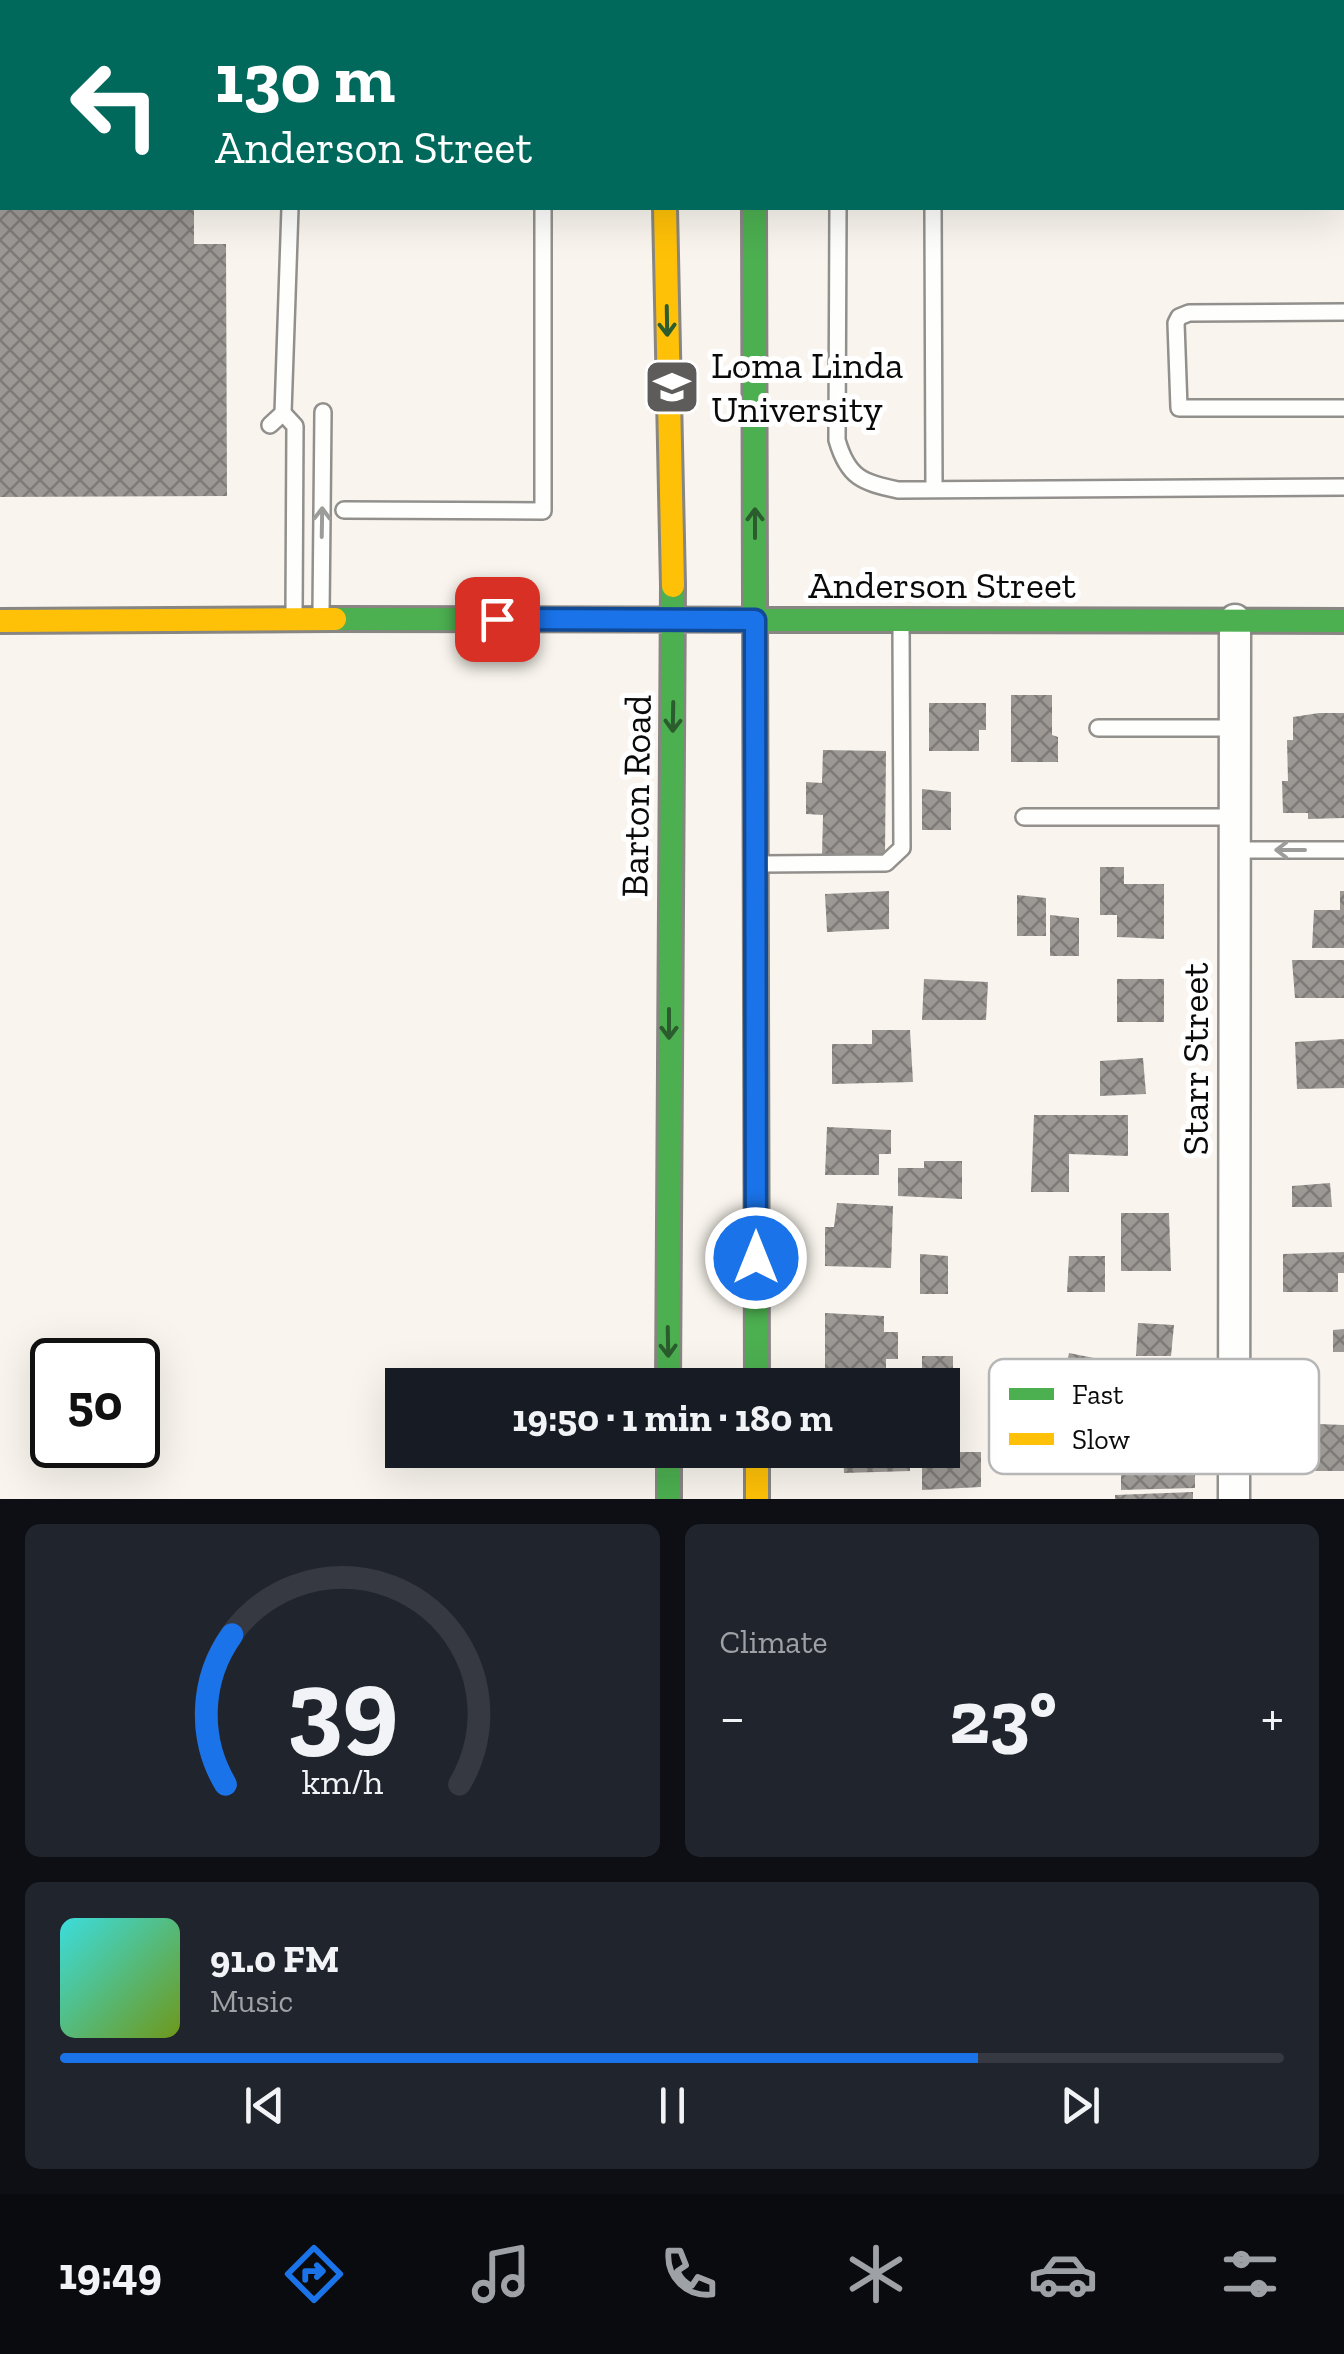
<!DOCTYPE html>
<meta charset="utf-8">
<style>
body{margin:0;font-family:"Zilla Slab",serif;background:#20242c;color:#f1f3f6;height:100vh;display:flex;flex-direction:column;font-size:38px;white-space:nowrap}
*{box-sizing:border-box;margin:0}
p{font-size:32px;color:#9ea1a6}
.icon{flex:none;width:55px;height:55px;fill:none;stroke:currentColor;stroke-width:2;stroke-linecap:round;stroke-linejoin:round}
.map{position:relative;height:1499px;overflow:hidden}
.sheet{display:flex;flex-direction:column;gap:25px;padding:25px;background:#0d0f14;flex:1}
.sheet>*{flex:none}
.banner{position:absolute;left:0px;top:0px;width:1345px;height:210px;box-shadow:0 10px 40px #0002;background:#00695c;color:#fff;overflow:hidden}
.speed{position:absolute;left:30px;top:1338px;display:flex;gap:20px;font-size:50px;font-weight:700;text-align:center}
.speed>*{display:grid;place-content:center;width:130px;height:130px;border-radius:50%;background:#171b24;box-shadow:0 10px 40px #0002;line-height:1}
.speed .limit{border:5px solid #111;border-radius:15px;background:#fff;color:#111}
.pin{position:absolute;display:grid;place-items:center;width:85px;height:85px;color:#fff;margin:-42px;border-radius:20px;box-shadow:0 5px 15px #0006}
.me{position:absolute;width:110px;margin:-55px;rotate:0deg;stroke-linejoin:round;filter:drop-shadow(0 0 8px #0008)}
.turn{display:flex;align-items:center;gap:35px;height:210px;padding:0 50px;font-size:45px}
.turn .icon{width:130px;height:130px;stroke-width:2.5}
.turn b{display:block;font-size:70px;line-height:85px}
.big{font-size:75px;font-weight:700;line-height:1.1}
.sheet .card{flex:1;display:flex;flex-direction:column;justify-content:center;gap:15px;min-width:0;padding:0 35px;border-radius:15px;background:#20242c}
.sheet .dial{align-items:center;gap:0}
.dial svg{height:260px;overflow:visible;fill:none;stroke:#363941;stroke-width:7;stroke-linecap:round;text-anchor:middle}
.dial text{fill:#f1f3f6;stroke:none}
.song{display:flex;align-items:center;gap:30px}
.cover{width:120px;height:120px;border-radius:15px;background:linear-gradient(135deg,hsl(180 70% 55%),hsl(80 70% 35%))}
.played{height:10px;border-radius:5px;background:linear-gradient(90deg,#1a73e8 75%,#363941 75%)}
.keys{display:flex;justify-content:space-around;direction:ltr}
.heat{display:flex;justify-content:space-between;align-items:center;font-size:55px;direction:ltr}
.sheet .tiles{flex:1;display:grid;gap:25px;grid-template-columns:1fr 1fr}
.card:last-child{grid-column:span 2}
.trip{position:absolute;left:385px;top:1368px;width:575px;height:100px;border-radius:0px;background:#171b24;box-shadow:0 10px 40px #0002;font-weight:700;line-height:100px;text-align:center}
.menu{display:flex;height:160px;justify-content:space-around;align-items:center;background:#090b0e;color:#9ea1a6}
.menu .icon{width:70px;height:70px}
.menu .on{color:#1a73e8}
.menu b{font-size:45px;color:#f1f3f6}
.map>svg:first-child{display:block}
</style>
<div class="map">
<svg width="1344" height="1499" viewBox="0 0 1344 1499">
<defs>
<pattern id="building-cross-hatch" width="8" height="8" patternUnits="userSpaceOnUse" patternTransform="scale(2.5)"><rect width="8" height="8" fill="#9c9894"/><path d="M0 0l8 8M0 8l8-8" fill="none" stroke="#7d7a77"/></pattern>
</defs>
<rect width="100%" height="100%" fill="#f9f5ee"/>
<path fill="url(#building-cross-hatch)" d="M0,208h194v36h32l1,252 -227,1z
M1011,695h41v40l6,2v25h-47z
M929,703h57v27h-7v21h-50z
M1319,713h25v105l-36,1v-6h-25l-1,-32h6l-1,-41h6v-23z
M823,750l63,1 -1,106 -63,-1 1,-41 -17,-1v-32l16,1z
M922,789l29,3v38h-29z
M1100,867h24v17h40v55l-47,-2v-22h-17z
M889,891v38l-62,3 -2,-38z
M1340,891h4v57h-32l2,-38h26z
M1017,895l29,3v38h-29z
M1050,915l29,3v38h-29z
M1292,960h52v38h-49z
M924,979l64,3 -2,38h-64z
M1117,979h47v43h-47z
M872,1030h38l3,52 -81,2v-40h40z
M1344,1039v49l-47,1 -2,-47z
M1143,1058l3,36 -46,2v-35z
M1034,1115h94v41l-59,-2v38h-38z
M827,1127l64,3v24h-12v21h-54z
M924,1161h38v38l-64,-3v-28h26z
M1330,1183l2,24h-40v-21z
M837,1203l56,3 -2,62 -66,-2v-39h9z
M1121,1213h48l2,58h-50z
M1344,1252v21h-6v19h-55v-38z
M920,1254l28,2v38h-28z
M1069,1256h36v36h-38z
M825,1313l59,3v16h14v27h-12v21l-61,-2z
M1138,1323l36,2 -3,31h-35z
M1344,1329v23h-11v-22z
M1069,1353l40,8 -8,28 -38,-8z
M922,1356h31v34h-11v-5h-20z
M1295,1423l49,2v46h-52z
M1157,1430v12h38v46l-74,2v-17h-16l-2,-41z
M843,1450h67v21l-66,2z
M922,1452h59v35l-59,3z
M1193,1492v7h-78v-4z"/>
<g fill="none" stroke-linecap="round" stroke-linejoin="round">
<g stroke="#92908d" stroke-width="20">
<path id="lane" d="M332,0l3,2
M541,0v2
M838,0v2
M932,0v2
M262,2l2,-2
M838,208l-1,232c11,38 25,42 61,50l446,-3
M933,208l1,280
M1344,312l-155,1 -10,4 -3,6 3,85h165
M283,413l7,-205
M270,425l13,-12 12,13 -1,190
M344,510l199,1v-303
M321,615l2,-203
M1098,728h137
M1024,817h211
M1235,850h109
M760,864l126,-1 16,-15 -1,-224"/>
</g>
<g stroke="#92908d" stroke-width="35">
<path id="street" d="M1234,1499l1,-879"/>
</g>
<g stroke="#888683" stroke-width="28">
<path id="fast" d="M664,0v2
M704,0v2
M754,208l3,1177
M335,619l1009,2
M668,1385l5,-799
M669,1450v49"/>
</g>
<g stroke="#888683" stroke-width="28">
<path id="slow" d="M752,0v2
M665,208l8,378
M0,621l335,-2
M757,1450v49"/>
</g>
<use href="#lane" stroke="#fefefc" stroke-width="15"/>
<use href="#street" stroke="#fefefc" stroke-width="30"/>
<use href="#fast" stroke="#4caf50" stroke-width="22"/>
<use href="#slow" stroke="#ffc107" stroke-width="22"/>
</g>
<defs><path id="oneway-shaft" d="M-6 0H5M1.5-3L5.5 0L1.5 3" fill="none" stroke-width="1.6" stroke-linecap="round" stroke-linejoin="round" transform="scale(2.5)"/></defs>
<g stroke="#2b5c2d">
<use href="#oneway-shaft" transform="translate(667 321) rotate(89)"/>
<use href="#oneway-shaft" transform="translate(755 523) rotate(-90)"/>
<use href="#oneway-shaft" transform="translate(673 717) rotate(91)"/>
<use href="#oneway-shaft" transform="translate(669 1024) rotate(90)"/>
<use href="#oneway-shaft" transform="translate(668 1342) rotate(89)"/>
</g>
<g stroke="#9c9c9b">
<use href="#oneway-shaft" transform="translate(322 522) rotate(-89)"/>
<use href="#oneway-shaft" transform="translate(1290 850) rotate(180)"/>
</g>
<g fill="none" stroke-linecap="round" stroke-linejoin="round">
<g stroke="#114b97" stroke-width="25">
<path id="route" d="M497,619l258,1 1,638"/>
</g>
<use href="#route" stroke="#1a73e8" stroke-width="18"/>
</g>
<defs>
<g id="university-square" transform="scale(2.875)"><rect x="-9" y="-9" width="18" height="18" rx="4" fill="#5e5c5a" stroke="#fff"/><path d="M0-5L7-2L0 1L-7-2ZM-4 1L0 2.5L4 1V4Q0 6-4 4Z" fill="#fff"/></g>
</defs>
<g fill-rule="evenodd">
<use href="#university-square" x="672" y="387"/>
</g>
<g text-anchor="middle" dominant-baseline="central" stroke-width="10" stroke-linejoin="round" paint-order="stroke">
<g font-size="38" fill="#0a0a0a" stroke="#fff" text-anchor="start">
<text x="711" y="365">Loma Linda<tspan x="711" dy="44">University</tspan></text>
</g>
<g font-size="38" fill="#0a0a0a" stroke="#fff">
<text x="942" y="585">Anderson Street</text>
<text transform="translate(636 796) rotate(-89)">Barton Road</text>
<text transform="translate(1195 1059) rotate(-90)">Starr Street</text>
</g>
</g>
<rect x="989" y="1359" width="330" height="115" rx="15" fill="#fff" stroke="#b6b6b6" stroke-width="2.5"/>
<rect x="1009" y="1388" width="45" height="12" fill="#4caf50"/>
<rect x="1009" y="1433" width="45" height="12" fill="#ffc107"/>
<g font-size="28" fill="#0a0a0a">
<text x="1072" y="1404">Fast</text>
<text x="1072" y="1449">Slow</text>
</g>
</svg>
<div class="speed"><div class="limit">50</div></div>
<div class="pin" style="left:497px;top:619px;background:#d93025"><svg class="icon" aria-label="arrive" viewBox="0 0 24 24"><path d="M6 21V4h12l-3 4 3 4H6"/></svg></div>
<svg class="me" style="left:756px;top:1258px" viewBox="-20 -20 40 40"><circle r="17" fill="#1a73e8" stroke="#fff" stroke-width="3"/><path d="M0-11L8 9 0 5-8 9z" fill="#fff"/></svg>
<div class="trip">19:50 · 1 min · 180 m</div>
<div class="banner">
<div class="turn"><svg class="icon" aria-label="left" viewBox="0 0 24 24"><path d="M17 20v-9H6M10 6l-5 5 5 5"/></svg><div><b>130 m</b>Anderson Street</div></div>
</div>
</div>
<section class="sheet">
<div class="tiles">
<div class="card dial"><svg viewBox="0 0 100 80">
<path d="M14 69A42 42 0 1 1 86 69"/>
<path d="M14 69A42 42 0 0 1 16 23" stroke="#1a73e8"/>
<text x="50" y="56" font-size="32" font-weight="700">39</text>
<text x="50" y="72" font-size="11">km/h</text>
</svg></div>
<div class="card"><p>Climate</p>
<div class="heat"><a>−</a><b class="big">23°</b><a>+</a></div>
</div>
<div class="card">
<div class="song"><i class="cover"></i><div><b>91.0 FM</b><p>Music</p></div></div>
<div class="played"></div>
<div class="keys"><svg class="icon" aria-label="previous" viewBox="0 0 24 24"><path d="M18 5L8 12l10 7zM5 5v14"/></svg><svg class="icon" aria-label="pause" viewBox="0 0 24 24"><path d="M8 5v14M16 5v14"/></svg><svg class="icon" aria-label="next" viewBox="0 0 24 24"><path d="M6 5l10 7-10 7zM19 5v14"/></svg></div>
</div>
</div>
</section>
<nav class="menu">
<b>19:49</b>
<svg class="icon on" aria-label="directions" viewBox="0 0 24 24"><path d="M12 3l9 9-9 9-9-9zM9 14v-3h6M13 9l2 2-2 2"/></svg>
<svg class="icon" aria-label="music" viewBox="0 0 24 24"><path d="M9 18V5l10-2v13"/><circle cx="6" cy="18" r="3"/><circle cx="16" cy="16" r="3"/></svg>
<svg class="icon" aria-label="phone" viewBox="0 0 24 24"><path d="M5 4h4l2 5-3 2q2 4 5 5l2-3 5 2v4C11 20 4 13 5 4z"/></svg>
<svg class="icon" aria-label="climate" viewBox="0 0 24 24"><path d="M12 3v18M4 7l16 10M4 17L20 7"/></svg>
<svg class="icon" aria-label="car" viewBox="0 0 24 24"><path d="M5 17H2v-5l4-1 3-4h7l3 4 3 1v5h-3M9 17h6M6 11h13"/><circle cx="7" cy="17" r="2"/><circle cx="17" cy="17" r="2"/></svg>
<svg class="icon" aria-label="filters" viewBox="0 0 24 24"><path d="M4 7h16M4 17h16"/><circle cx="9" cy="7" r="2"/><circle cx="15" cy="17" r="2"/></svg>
</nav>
